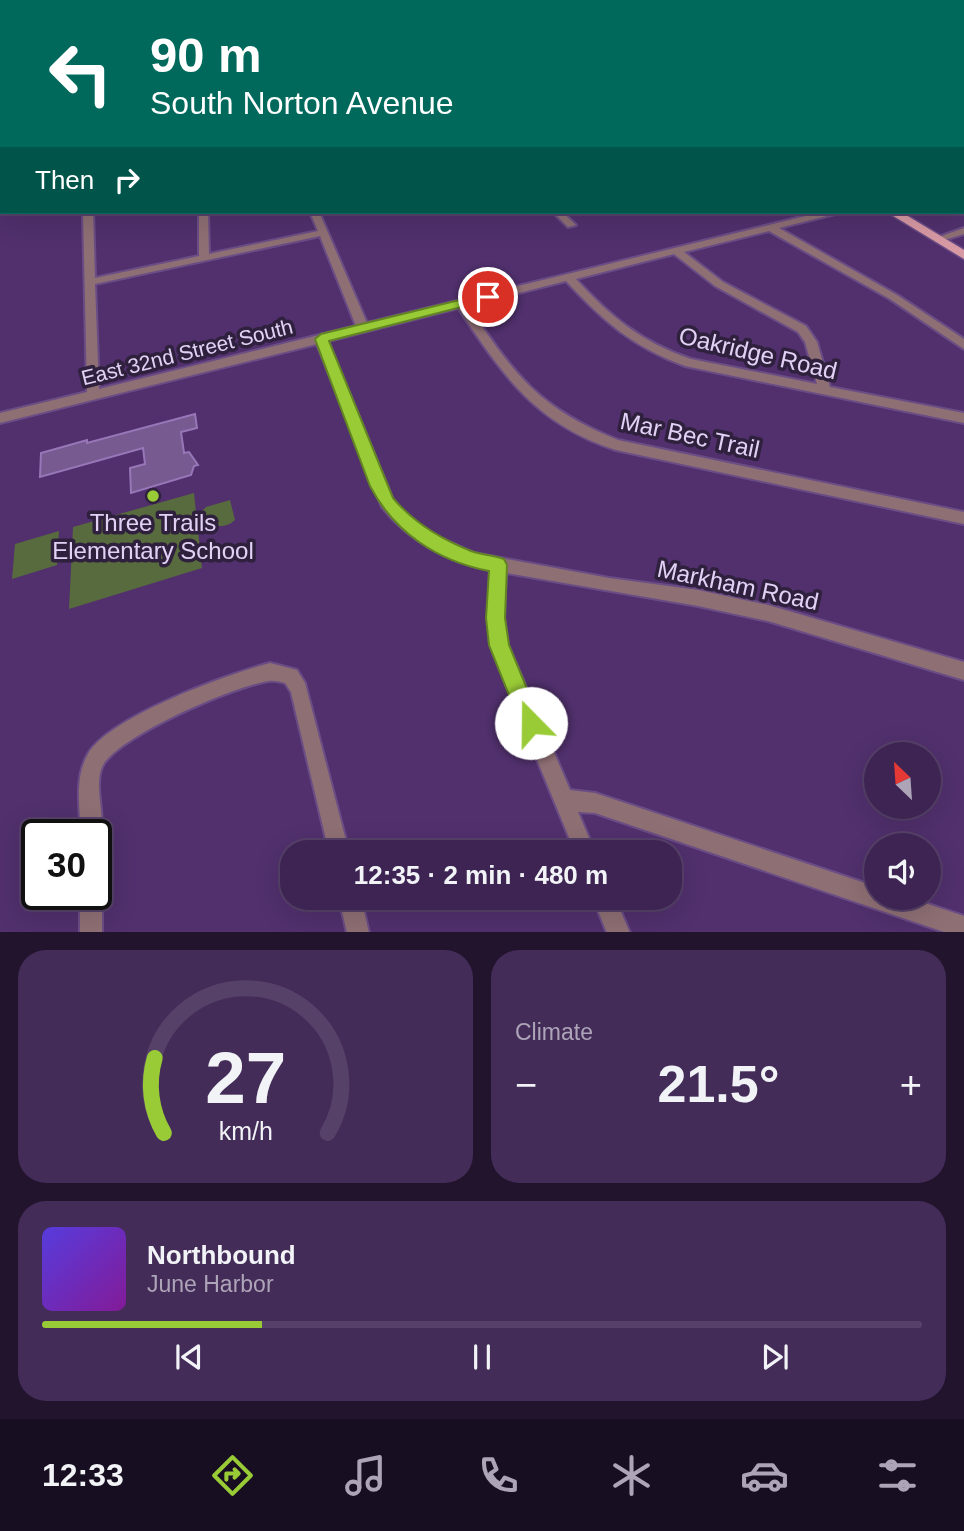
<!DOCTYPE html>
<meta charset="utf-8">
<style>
body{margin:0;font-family:Helvetica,sans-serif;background:#442c59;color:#f1f3f6;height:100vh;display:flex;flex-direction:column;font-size:26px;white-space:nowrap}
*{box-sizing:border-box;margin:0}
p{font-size:23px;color:#ada4b8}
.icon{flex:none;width:38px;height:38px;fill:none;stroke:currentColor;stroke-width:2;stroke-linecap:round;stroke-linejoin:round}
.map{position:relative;height:932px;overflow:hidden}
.panel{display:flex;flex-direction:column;gap:18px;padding:18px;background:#22142d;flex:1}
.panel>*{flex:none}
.top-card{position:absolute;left:0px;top:0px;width:964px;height:214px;box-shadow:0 7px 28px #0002,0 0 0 2px #564169;background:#00695c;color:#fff;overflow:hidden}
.needle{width:46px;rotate:335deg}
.fabs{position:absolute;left:864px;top:742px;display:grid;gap:14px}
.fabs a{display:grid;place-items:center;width:77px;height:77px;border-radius:50%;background:#3d2452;box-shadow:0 7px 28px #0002,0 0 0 2px #564169;font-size:35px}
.speed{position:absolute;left:21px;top:819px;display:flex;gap:14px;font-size:35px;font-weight:700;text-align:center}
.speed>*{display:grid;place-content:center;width:91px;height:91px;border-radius:50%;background:#3d2452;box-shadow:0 7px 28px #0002,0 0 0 2px #564169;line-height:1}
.speed .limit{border:4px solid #111;border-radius:10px;background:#fff;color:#111}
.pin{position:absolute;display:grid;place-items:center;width:60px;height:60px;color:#fff;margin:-30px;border:4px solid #fff;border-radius:50%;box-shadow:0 2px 7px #0007}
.me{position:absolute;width:77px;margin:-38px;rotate:338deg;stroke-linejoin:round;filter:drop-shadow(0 0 5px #0008)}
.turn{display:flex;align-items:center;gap:24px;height:147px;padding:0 35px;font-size:32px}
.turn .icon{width:91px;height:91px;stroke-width:2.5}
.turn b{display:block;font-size:49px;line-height:60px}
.then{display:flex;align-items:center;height:66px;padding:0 35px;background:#0003;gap:14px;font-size:26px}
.big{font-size:52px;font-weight:700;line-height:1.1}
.panel .widget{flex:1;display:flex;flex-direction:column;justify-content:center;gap:10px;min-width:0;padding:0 24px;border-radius:28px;background:#442c59}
.panel .dial{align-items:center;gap:0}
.dial svg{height:182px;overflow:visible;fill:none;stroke:#564169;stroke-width:7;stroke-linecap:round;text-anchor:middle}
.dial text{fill:#f1f3f6;stroke:none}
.song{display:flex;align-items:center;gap:21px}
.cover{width:84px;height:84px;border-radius:10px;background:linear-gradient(135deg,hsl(250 70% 55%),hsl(290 70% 35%))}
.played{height:7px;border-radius:4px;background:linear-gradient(90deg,#99cb36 25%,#564169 25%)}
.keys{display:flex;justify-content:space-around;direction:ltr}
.heat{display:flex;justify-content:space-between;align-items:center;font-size:38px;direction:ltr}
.panel .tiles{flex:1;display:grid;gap:18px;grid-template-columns:1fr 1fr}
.widget:last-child{grid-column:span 2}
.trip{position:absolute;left:280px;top:840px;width:402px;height:70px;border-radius:28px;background:#3d2452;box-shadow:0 7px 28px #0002,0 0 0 2px #564169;font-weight:700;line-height:70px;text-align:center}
.tab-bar{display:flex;height:112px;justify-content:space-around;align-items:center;background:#180e21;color:#ada4b8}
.tab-bar .icon{width:49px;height:49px}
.tab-bar .selected{color:#99cb36}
.tab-bar b{font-size:32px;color:#f1f3f6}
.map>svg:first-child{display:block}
</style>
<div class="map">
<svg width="964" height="933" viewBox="0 0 964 933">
<rect width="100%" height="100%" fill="#51306d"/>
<path fill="#586b3e" d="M194,493l8,75 -133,41 4,-82z
M230,500l5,20c-11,10 -20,5 -33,3v-12l4,-4z
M59,531l-2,34 -45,14 3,-35z"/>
<path fill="#765a90" stroke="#9877b9" stroke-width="2" d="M195,414l2,14 -16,4 3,21 5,-1 9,13 -4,1 -3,9 -60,18 -1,-25 15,-4 -2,-16 -103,29 1,-24 46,-13v3z"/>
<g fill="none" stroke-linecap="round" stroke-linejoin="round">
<g stroke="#6b4d85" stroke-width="4">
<path id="minor" d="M78,0h6v2h-6z
M172,0h6v2h-6z
M346,0h9l-12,2z
M382,0h28l-3,2z
M476,0h7l1,2h-6z
M669,0h6l1,2h-5z
M737,0h6v2h-6z
M810,0h13l-17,2z
M910,0h6l1,2h-5z
M0,12h2v4h-2z
M962,46l2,1v5l-2,-1z
M962,77h2v4h-2z
M962,111h2v5h-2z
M0,119h2v4h-2z
M962,150h2v4h-2z
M83,212h10l2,66 104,-22v-44h9l1,42 109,-23 -8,-19h9l48,111 455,-111h14l-1,2 -56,14 118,67 67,44v10l-74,-50 -121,-68 -85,21 39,30 83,44 11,16 13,45 134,26v10l-279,-57c-52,-19 -82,-45 -119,-85l-98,25c47,69 70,102 150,134l346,72v12l-348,-74c-81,-26 -113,-75 -158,-142l-130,33 65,159 12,15 31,21 38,17 135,25 89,12 70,15 196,57v18l-196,-59 -70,-15 -192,-33 -2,45 4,27 62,145 25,3 282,94v11h33l54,18v17h-17l-352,-120 -17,-1 17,40h-20l-85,-207 -2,-27 2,-48c-41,-7 -82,-30 -108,-63l-65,-163 -317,79v-10l87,-21zM320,236l36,90 -257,63 -4,-105zM674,254l41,32 83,46 7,10 12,42 -126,-25c-50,-17 -80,-42 -115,-80z
M553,212h9l14,13 -8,2z
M964,228v6l-26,8 -5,-3z
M270,663l27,7 8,13 44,169h-20l-38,-160 -6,-9c-5,-1 -10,-3 -16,-2 -35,5 -148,54 -166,84 -12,22 8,62 -7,78v-8h-15c-1,-26 -7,-57 7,-81 21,-37 140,-80 182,-91z
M96,885l6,9v39h-22v-39h16z
M339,898h22l8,35h-22z
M593,898h22l15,35h-23z"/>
</g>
<g stroke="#6b4d85" stroke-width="3">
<path id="major" d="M542,0h7l2,2h-8z
M887,212h14l63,38v9z"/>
</g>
<use href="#minor" fill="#8e6f74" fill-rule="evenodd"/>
<use href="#major" fill="#d799a4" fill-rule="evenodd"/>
</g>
<path fill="#99cb36" stroke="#638423" stroke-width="2" d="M488,293l6,4 -1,2 -164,42 64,157c21,25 48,41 78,53 11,4 23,4 33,8l3,6 -2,53 4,27 32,78 -3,7 -7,3 -8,-3 -34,-85 -3,-27 3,-47c-52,-10 -95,-39 -119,-85l-55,-147 6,-5z"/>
<circle fill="#99cb36" stroke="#2f213d" stroke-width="2.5" cx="153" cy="496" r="7"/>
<g text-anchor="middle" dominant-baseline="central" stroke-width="7" stroke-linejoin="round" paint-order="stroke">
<g font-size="21" fill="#e2d1f5" stroke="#2f213d">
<text transform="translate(187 352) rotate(-14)">East 32nd Street South</text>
</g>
<g font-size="24" fill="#e2d1f5" stroke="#2f213d">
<text transform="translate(758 353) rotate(13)">Oakridge Road</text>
<text transform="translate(690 435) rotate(12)">Mar Bec Trail</text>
<text transform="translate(738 585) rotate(12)">Markham Road</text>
</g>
<g font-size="24" fill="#e2d1f5" stroke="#2f213d">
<text x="153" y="522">Three Trails<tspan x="153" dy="28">Elementary School</tspan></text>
</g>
</g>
</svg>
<div class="fabs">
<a><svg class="needle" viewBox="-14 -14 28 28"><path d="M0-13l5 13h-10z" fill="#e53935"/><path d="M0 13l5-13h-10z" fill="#ada4b8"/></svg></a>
<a><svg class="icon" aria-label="sound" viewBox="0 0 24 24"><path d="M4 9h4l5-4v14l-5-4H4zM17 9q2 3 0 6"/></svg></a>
</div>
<div class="speed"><div class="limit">30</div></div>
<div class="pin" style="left:488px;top:297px;background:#d93025"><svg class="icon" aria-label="arrive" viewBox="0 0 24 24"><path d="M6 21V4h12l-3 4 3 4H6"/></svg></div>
<svg class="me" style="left:531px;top:723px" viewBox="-20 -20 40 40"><circle r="19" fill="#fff"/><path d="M0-13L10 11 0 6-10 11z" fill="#99cb36"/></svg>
<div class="trip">12:35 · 2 min · 480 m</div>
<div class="top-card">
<div class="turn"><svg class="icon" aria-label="left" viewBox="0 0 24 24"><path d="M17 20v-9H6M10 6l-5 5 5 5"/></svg><div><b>90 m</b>South Norton Avenue</div></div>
<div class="then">Then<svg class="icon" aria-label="right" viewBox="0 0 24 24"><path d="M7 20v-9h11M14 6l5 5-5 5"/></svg></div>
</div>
</div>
<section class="panel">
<div class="tiles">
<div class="widget dial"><svg viewBox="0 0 100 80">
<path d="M14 69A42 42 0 1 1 86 69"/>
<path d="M14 69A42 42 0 0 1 10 36" stroke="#99cb36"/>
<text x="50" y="56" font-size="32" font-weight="700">27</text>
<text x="50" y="72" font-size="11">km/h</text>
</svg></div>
<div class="widget"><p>Climate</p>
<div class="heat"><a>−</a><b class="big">21.5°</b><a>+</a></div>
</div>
<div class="widget">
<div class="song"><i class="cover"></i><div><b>Northbound</b><p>June Harbor</p></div></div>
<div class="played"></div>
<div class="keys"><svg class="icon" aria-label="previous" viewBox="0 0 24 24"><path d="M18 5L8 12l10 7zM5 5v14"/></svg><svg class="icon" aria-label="pause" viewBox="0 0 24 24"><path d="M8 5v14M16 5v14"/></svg><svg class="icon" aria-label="next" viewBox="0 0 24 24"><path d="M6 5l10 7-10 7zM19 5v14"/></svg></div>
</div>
</div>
</section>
<nav class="tab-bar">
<b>12:33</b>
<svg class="icon selected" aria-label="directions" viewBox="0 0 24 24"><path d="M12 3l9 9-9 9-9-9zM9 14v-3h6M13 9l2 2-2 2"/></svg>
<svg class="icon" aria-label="music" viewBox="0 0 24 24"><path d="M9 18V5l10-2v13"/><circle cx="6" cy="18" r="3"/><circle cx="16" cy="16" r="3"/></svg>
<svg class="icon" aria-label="phone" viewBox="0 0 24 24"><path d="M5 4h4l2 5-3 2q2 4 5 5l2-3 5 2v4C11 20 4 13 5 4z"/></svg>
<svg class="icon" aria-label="climate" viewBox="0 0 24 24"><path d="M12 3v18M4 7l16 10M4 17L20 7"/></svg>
<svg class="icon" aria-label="car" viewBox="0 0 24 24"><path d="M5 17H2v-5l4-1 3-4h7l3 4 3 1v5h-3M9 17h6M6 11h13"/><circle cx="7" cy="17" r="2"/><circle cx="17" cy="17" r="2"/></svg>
<svg class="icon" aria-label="filters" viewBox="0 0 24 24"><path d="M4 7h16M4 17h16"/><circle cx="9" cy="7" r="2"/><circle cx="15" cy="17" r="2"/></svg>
</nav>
